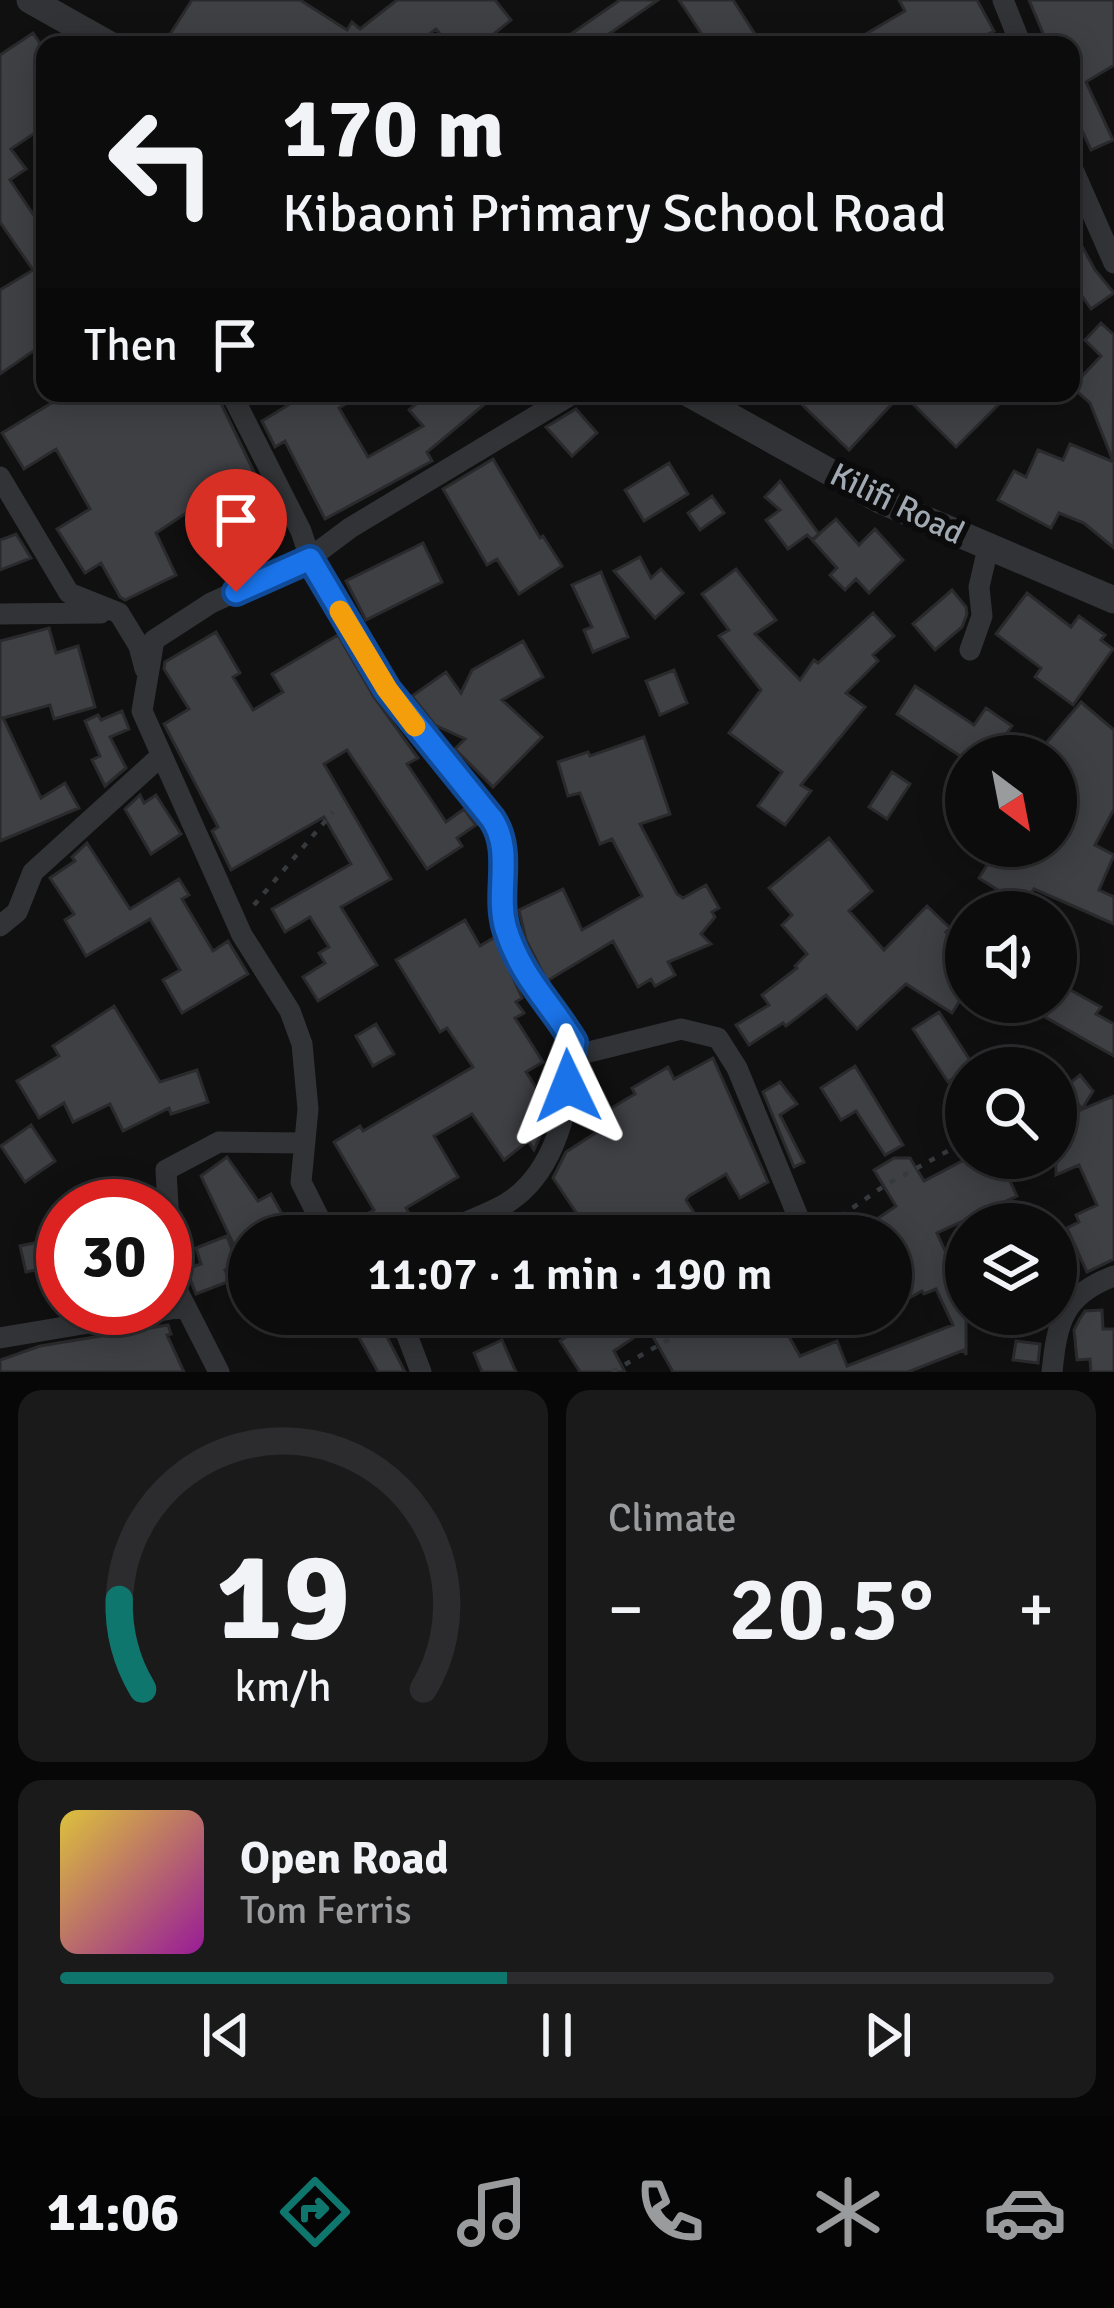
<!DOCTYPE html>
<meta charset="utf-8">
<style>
body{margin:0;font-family:Signika,sans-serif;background:#1a1a1b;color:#f1f3f6;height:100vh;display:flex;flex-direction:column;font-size:45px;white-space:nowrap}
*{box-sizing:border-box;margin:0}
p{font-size:39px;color:#9a9b9d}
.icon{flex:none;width:66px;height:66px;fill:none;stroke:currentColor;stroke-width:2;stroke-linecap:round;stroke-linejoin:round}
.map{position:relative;height:1372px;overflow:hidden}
.details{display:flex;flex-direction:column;gap:18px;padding:18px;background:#070707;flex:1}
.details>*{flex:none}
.banner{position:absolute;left:36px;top:36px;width:1044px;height:366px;border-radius:24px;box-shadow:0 6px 30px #0003,0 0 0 3px #2c2c2e;background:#0c0c0d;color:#f1f3f6;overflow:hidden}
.needle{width:78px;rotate:148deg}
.controls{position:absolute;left:945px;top:735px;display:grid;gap:24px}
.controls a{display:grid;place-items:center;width:132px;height:132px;border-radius:50%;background:#0c0c0d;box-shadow:0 6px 30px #0003,0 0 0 3px #2c2c2e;font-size:60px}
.speed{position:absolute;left:36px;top:1179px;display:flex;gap:24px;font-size:60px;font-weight:700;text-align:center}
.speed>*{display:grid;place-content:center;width:156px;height:156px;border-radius:50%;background:#0c0c0d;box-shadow:0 6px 30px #0003,0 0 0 3px #2c2c2e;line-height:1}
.speed .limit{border:18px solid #d22;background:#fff;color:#111}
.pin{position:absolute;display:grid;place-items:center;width:102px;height:102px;color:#fff;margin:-123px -51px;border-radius:50% 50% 50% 0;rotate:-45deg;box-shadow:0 0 12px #0007}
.pin .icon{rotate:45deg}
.me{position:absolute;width:132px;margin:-66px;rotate:358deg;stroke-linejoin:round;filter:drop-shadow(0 0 9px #0008)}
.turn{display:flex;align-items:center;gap:42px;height:252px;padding:0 48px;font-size:54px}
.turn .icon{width:156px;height:156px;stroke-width:2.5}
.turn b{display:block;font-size:84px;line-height:102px}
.then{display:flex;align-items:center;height:114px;padding:0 48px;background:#0003;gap:24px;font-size:45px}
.big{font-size:90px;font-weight:600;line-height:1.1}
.details .widget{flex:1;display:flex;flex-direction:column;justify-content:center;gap:18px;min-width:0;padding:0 42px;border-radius:24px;background:#1a1a1b}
.details .dial{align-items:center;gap:0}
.dial svg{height:312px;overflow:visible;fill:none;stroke:#2c2c2e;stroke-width:7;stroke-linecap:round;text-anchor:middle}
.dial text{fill:#f1f3f6;stroke:none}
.song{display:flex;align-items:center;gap:36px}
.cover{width:144px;height:144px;border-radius:18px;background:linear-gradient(135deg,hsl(50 70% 55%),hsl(300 70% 35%))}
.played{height:12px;border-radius:6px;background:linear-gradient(90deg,#0f766e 45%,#2c2c2e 45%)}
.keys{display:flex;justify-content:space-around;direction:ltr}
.heat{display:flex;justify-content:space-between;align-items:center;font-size:66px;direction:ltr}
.details .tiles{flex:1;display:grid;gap:18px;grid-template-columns:1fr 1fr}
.widget:last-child{grid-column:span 2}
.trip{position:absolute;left:228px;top:1215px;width:684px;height:120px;border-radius:60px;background:#0c0c0d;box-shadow:0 6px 30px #0003,0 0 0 3px #2c2c2e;font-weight:600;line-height:120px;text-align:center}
.tabs{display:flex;height:192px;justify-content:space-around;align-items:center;background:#050505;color:#9a9b9d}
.tabs .icon{width:84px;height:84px}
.tabs .current{color:#0f766e}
.tabs b{font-size:54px;color:#f1f3f6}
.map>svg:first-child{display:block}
</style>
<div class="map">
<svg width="1114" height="1372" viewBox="0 0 1114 1372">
<rect width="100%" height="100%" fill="#101011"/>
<path fill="#3f4044" stroke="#2a2a2d" stroke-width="3" d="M192,0h108l47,30 5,-8 8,7 37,-29h98l16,20 -31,25h-31l-13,-16 -21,16h-238l-10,-6z
M620,0h38l-65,45h-15l-7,-11z
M679,0h54l29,45h-53z
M899,0h78l17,31 -4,2 8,12h-151l58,-34z
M1029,0h85v65l-28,17 27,58 -22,10 -20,-43v-62h-23z
M33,33l12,18v75l-34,23 15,20 -16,11 35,52v111l-45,31v-84l33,-20 -33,-48v-167z
M1071,226l24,44 19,23 -23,16 -20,-29z
M1101,323l13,12 -1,126 -23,-58 -18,-16 29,-31 -16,-16z
M68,393h148l39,81 -31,21 -3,-5 -65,43 20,42 -51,25 -5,-3 -19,-34 -16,10 -28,-44 33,-20 -34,-60 -32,20 -22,-36z
M308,393h55l-24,15 29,49 55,-31 -14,-16 20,-17h69l-71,59 5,9 -107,58 -40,-78 -10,6 -13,-26z
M790,393h220l-54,54 -54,-54 -53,57z
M576,409l21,24 -25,23 -26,-29z
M1070,444l44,18v86l-30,-25 -25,-10 -8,15 -53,-28 16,-29 12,6 12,-27 25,10z
M493,459l47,79 3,-2 19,30 -43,28 -22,-35 -10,6 -44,-76z
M669,463l19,31 -44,27 -19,-31z
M780,481l39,53 -6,6 -6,-5 -19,14 -22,-29 14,-10 -15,-13z
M712,496l12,17 -24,17 -12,-17z
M836,519l23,26 16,-16 28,31 -34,33 -13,-14 -11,11 -15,-15 7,-7 -25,-28z
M16,534l15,24 -31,12v-30z
M423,543l19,39 -76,38 -20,-39z
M640,557l11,21 10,-9 22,24 -28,25 -41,-47z
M736,569l40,51 -21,14 45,46 14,-20 4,3 55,-50 21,23 -21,19 5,6 -32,32 19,14 -64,78 10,6 -26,34 -27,-19 24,-34 -53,-39 32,-43 -42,-54 10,-6 -27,-36z
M601,572l27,65 -35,15 -9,-22 8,-3 -20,-42z
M952,590l14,17 1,7 -5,13 -27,23 -22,-26z
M1027,593l44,34 8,-11 26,19 -4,5 12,9 -40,56 -38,-28 6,-9 -45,-34z
M49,628l7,25 22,-7 17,61 -41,12 -4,-14 -47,13 38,80 24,-15 14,25 -79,33v-200z
M216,632l24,41 -7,4 20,33 30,-18 -11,-18 66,-39 36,62 44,61 -11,6 39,58 18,-13 12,16 -19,13 5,8 -35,23 -80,-119 -23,14 67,115 -50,28 36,58 -59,36 -15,-24 22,-14 -6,-10 10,-6 -19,-30 -25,15 -13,-23 79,-45 -27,-47 -93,53 -19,-39 6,-4 -54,-103 25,-15 -25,-40 1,-7z
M523,641l20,36 -41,23 40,37 -49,50 -38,-38 10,-10 -30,-14 -23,-29 34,-24 15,21 11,-23z
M674,670l13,33 -27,12 -14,-34z
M915,686l59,39 12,-17 26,18 -21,30h-31l-63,-42z
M1081,702l33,28v79l-19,36 19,10 -15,35 15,7v27l-80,-35 -11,17 -44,-28 20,-32h57v-26l10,-17 -10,-8v-39h-21z
M122,711l7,18 -19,8 16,31 -21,18 -13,-26 8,-4 -15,-35 13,-6 3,5z
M644,737l26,77 -30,10 37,70 6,4 23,-13 13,23 -7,4 3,5 -14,17 10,10 -43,18 7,13 -20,11 -4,-7 -13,8 -25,-46 -66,40 -21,-41 -7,-30 44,-21 19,41 60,-34 -30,-57 -12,5 -20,-51 -12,3 -10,-34 30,-10 2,4z
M892,772l18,12 -23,35 -18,-12z
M140,795l4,8 12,-8 25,39 -30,20 -26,-45z
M829,838l43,53 -23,20 35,39 43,-44 23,22 -4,4 20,13v46l-14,22 -46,-29 -49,45 -31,-34 -40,31 -3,-3 -34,22 -13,-20 33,-20 -7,-10 35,-27 -2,-2 12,-12 -25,-29 10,-10 -23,-27z
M87,843l43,66 49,-30 10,16 -7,4 31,52 15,-10 20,33 -66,39 -19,-33 17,-10 -30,-51 -64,37 -21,-36 9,-6 -24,-36 25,-17 -3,-4z
M465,920l15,26 15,-9 27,61 -6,4 8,11 -9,5 28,44 -17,10 17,26 -8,6 11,17 -2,6 -10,23 -6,-9 -24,19 -32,-46 -38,22 24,41 -52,31 6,11 -28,17h-41l-2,-7 33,-19 -40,-68 26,-16 3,5 110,-64 -26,-39 -7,4 -44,-72z
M1056,982l45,25 -5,7 18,10v32l-69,-39 11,-15z
M114,1006l46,76 37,-12 11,32 -37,12 -2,-6 -46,23 -13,-27 -37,18 -9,-19 -25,15 -22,-37 42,-25 -6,-10z
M939,1012l34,53 -25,17 -35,-53z
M376,1024l18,30 -21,12 -17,-30z
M713,1058l55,124 -28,16 -14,-24 -37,22 -3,4 23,36h-117l-39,-58 13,-26 34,-22 -7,-11 42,-25 -3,-6 36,-21 6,12z
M855,1066l48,79 -18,10 -29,-44 -15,9 -20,-32z
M1080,1075l13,16 -11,18 -17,-22z
M780,1082l17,22 -17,11 24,47 -10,5 -31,-75z
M1114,1096v163l-27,13 -20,-44 12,-6 -3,-7 21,-10 -18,-40 -23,10v-35l12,-6 -7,-16z
M31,1125l24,36 -30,21 -24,-36z
M227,1157l31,44 13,-7 14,25 -8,4 8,13h-36v41l-48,-101z
M894,1158h16l14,23 44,-23h31l18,38 -80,37 29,64v58l-2,-5 -56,22h-235l-25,-44 -34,23 11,21h-45l-20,-31 34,-22 8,13 29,-18h145l24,42 37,-15 10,25 106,-41 -17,-36 -12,5 -2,-3 -31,17v-72h-39l44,-30 -22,-36z
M227,1236l11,29 -13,5 5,11 -34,13 -10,-25 15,-5 -5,-16z
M39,1242l6,26 -19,4 -6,-26z
M1102,1310l1,19h11v43h-23l-1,-13 -13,1 -3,-30 5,-10 6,-9z
M346,1314h38l4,13 -5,2 22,43h-27z
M168,1325l3,9 -4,1 17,37h-184v-12l40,-14z
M502,1340l14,32h-34l-8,-19z
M1016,1341l24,3 -2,19 -25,-3z"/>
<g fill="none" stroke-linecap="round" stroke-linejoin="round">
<path stroke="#373a3d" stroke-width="4.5" stroke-dasharray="6 9" stroke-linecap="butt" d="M254,905l79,-93
M828,1225l56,-39 82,-45
M612,1372l101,-58"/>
<path stroke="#313336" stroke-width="21" d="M1003,0l18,45
M1071,165l43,98
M231,393l70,138 9,27 -99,45 -57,37 -12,71 100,224 48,76 12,33 6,65 -7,73 27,54
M0,477l69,116 50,20 20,33 6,23
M0,614l101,-1
M970,650l12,-34 -3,-29 9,-39
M0,926l17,-14 16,-40 128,-116
M573,1056l108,-27 37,9 19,30 69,168
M438,1236c21,-13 47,-20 69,-33 51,-32 64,-105 67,-161l-44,-59 -18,-38 -10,-41v-71l-115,-144 -77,-131 40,-30 224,-135
M399,1314l22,58
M0,1338l183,-31
M219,1372l-47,-92 -6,-110 53,-28 86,1
M1052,1372c5,-50 11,-77 62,-96"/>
<path stroke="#313336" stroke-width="27" d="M30,0l80,45
M688,393l192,107 234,100"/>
</g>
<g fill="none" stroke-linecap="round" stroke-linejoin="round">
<g stroke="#114b97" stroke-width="30">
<path id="route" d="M236,592l74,-33 77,130 105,130c22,33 3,73 14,110 15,48 44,73 68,113l-6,44"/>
</g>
<use href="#route" stroke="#1a73e8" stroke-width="21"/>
<path stroke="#f59e0b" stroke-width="21" d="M340,611l47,78 28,37"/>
</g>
<g text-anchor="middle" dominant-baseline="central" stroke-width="12" stroke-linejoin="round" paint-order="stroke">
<g font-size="33" fill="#a1a9b2" stroke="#0b0b0c">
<text transform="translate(897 504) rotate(26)">Kilifi Road</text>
</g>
</g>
</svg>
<div class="controls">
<a><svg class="needle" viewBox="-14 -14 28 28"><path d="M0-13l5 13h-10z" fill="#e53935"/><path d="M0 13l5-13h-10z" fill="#9a9b9d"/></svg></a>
<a><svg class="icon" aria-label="sound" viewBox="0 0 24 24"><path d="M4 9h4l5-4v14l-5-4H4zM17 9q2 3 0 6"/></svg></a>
<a><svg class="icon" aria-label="search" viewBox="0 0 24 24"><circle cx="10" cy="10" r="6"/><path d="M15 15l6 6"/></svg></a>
<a><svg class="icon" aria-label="layers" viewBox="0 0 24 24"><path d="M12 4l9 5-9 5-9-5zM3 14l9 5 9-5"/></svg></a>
</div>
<div class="speed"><div class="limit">30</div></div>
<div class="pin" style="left:236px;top:592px;background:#d93025"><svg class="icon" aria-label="arrive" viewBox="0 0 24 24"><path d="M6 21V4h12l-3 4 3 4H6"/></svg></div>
<svg class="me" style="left:568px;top:1086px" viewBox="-20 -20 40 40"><path d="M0-17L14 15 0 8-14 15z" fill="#1a73e8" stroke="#fff" stroke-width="4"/></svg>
<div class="trip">11:07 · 1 min · 190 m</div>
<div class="banner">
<div class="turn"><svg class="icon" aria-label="left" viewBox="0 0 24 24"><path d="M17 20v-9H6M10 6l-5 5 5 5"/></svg><div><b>170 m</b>Kibaoni Primary School Road</div></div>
<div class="then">Then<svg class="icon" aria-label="arrive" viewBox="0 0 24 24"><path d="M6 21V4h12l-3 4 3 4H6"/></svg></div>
</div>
</div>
<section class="details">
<div class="tiles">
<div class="widget dial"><svg viewBox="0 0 100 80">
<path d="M14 69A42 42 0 1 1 86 69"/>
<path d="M14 69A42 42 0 0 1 8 46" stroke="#0f766e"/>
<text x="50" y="56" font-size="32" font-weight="700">19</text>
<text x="50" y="72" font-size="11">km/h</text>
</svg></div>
<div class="widget"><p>Climate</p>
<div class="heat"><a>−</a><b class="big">20.5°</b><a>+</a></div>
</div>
<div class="widget">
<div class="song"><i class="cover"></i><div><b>Open Road</b><p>Tom Ferris</p></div></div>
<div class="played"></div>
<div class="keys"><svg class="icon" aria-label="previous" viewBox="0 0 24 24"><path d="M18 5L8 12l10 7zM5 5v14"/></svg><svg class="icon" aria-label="pause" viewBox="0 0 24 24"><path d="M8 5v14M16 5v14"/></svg><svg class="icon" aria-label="next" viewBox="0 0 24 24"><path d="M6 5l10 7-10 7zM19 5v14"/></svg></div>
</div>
</div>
</section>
<nav class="tabs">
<b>11:06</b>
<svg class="icon current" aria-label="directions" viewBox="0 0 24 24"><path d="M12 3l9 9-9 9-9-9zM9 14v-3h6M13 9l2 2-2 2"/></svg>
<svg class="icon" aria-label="music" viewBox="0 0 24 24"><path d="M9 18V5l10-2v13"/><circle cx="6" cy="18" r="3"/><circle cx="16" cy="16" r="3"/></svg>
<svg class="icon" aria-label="phone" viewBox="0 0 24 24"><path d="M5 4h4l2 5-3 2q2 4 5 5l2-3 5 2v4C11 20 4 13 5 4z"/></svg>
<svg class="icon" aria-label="climate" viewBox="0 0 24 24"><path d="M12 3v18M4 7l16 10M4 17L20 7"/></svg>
<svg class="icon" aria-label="car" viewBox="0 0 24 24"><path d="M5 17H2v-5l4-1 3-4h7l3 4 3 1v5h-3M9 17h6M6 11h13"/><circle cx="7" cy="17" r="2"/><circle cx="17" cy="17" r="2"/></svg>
</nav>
